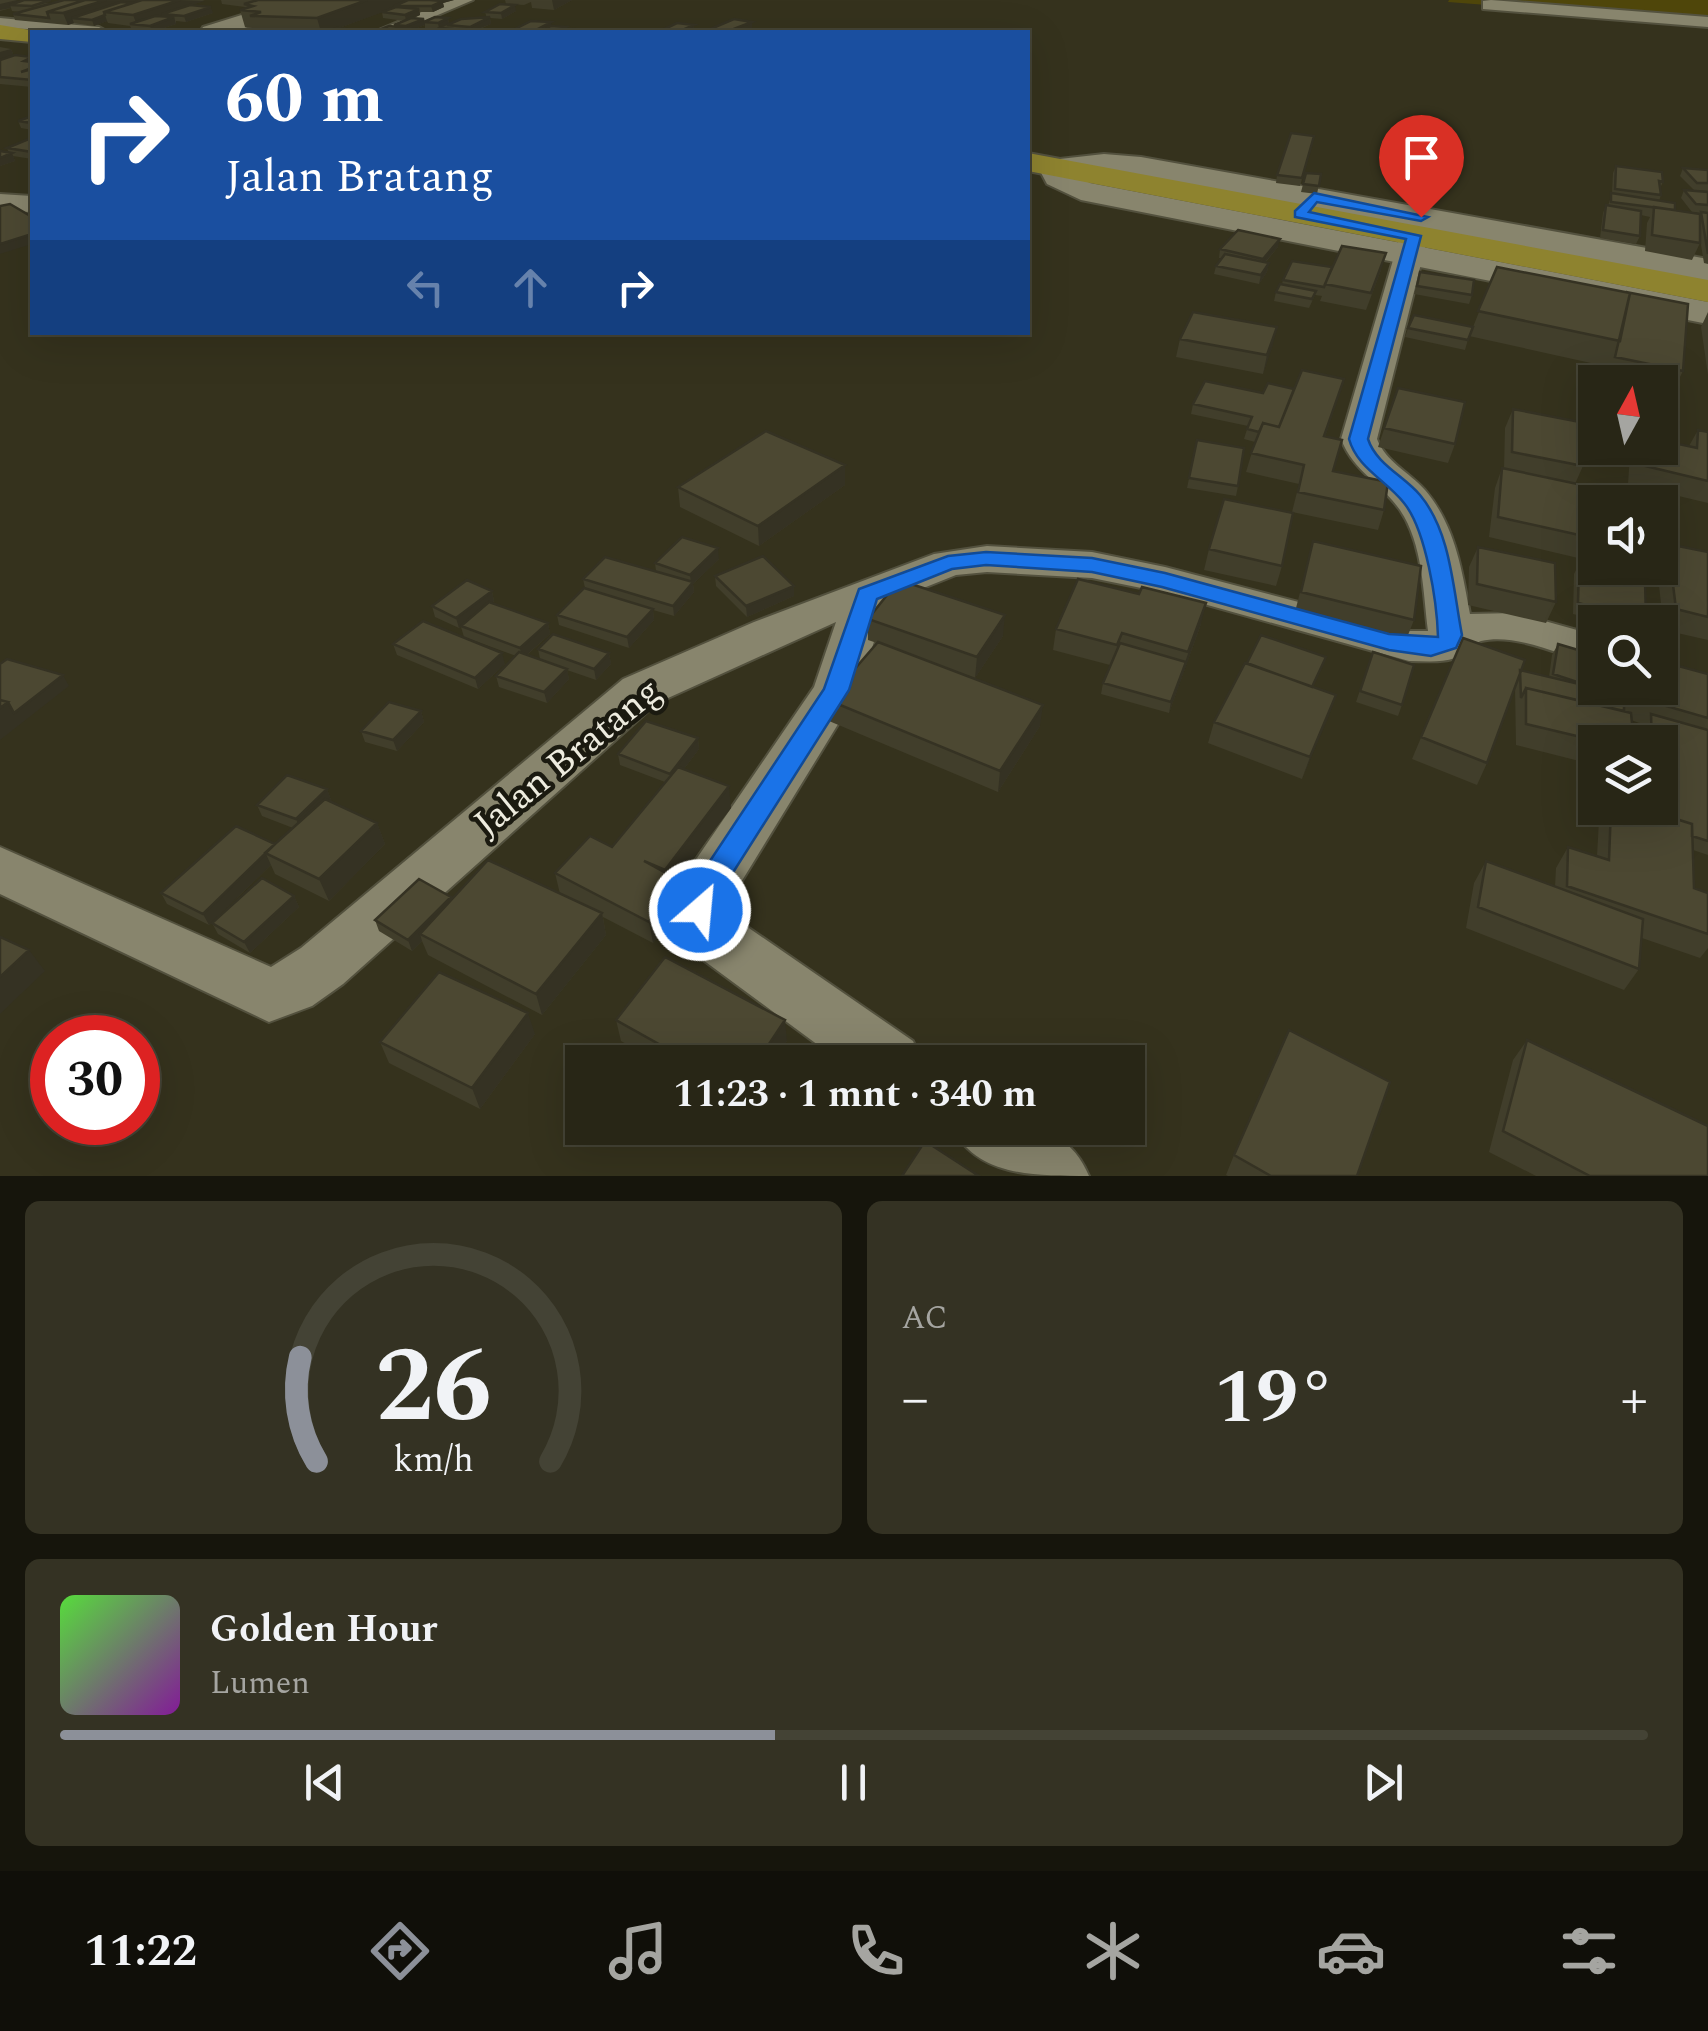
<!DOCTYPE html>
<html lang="id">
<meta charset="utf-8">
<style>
body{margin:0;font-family:Spectral,serif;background:#343223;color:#f1f3f6;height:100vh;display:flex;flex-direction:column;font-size:38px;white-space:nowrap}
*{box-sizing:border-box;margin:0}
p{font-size:32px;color:#a5a5a1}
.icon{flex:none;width:55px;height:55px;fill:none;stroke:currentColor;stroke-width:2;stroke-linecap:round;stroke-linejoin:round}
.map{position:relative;height:1176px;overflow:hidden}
.drawer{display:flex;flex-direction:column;gap:25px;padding:25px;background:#16150c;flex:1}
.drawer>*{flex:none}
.banner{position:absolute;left:30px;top:30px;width:1000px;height:305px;border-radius:0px;box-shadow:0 10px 40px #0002,0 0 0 2px #444335;background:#1a4fa0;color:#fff;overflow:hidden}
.needle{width:65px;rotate:8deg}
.buttons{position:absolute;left:1578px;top:365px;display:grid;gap:20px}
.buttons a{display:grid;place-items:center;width:100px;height:100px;border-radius:0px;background:#282616;box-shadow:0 10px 40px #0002,0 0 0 2px #444335;font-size:50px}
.speed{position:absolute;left:30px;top:1015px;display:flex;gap:20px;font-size:50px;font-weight:700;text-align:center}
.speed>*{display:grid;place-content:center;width:130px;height:130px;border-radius:50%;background:#282616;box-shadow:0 10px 40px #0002,0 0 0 2px #444335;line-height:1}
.speed .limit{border:15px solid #d22;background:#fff;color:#111}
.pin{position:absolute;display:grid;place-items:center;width:85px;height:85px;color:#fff;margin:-102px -42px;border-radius:50% 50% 50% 0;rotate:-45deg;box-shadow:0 0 10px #0007}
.pin .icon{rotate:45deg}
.me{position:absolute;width:110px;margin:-55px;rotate:27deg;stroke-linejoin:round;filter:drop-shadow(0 0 8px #0008)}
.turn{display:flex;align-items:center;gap:35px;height:210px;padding:0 30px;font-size:45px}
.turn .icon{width:130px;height:130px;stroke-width:2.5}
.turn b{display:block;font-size:70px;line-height:85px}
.lanes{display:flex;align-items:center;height:95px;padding:0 30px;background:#0003;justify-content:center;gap:50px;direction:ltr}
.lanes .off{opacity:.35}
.big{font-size:75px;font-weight:700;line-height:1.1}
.drawer .widget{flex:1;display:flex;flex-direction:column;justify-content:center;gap:15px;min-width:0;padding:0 35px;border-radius:15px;background:#343223}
.drawer .dial{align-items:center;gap:0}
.dial svg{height:260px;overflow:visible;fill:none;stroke:#444335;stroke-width:7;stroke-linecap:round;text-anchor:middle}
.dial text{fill:#f1f3f6;stroke:none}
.song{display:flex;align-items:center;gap:30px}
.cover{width:120px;height:120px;border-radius:15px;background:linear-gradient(135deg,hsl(110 70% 55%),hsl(290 70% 35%))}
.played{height:10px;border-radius:5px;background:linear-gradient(90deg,#8c9099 45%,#444335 45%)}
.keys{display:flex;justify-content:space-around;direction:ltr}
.heat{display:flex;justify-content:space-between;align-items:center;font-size:55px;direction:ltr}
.drawer .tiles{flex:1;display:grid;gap:25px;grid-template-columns:1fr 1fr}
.widget:last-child{grid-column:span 2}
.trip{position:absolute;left:565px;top:1045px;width:580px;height:100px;border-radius:0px;background:#282616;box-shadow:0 10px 40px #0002,0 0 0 2px #444335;font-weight:700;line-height:100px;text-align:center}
.dock{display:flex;height:160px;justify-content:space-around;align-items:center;background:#100f09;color:#a5a5a1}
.dock .icon{width:70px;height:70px}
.dock .active{color:#8c9099}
.dock b{font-size:45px;color:#f1f3f6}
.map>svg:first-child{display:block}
</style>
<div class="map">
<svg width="1708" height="1176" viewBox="0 0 1708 1176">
<rect width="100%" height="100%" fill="#35321d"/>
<path fill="#4f460a" d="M1449,0h259v22l-260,-20z"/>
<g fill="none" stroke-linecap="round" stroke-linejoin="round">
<g stroke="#53513e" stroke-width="4">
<path id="minor" d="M450,0h23l-75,32h-24z
M1491,0l217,17v10l-225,-18v-8z
M0,18l99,9 9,5 -108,-4z
M0,194l32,2v16l-32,-1z
M1414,228l14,8 -51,203c9,23 32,33 48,51 30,35 37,80 45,124l46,-1 79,22v30c-34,-9 -77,-32 -114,-24 -10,3 -16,13 -26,17 -14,5 -31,3 -46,3l-248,-69 -69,-14 -105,-6 -31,3 -70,28 -27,87 -127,207 -2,18 183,126 9,21h-81l-161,-119c-12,-23 -7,-44 4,-66l130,-190 22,-65 -179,81 -314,281 -31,22 -43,16 -269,-128v-47l271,120 30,-19 322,-269 131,-57 180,-68 53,-8 105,6 73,15 244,64h19c-5,-39 -5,-87 -28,-121 -18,-26 -47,-39 -59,-71l59,-203z
M952,1128c56,-4 112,-12 137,48 -57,0 -111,0 -137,-48z"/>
</g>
<g stroke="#53513e" stroke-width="4">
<path id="tertiary" d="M290,0h32l-3,4 -87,28h-32l3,-5z
M1104,154l37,3 567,102v22l-567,-106 -67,-1 16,9 618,119v22l-627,-124 -34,-16 -9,-17 4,-6z"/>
</g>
<g stroke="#53513e" stroke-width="4">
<path id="primary" d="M0,25l42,7h-10v10l-32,-3z
M1028,153l680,127v22l-680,-131z"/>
</g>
<use href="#minor" fill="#88856d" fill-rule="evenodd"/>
<use href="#tertiary" fill="#88856d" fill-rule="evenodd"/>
<use href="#primary" fill="#8e832f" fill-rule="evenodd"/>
</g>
<path fill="#413e2b" d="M0,0h17l1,2 34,1 12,-3h141l-13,5 21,8 -27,9 -10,-1v3l-24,8 -20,-2 -2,-4 -22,-3 -1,-2 -13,5 -20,-3 -6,2 -53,-5 -2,-6 8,-2 -9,-1 -1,-3 -11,3z
M221,0h233l-11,3 1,4 -11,5h-13v3l-6,3 10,4 24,-4 1,6 38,-6 -2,-6 31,-1 -14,8 -12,-1 1,6 -18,8h-43l7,-3 -12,-1v-3l-10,4 -20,-2 -1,-2 10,-4 -21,-3 -1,-6 -43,16 16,4h-101l-1,-4 -8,-1 -5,-17 5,-2v-1l-23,-3z
M505,0h67l-18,10 -22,-2 -1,-6 -7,3 -18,-1z
M0,47l11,2 3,7 18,1v30l-32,-3z
M32,116v14l-11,-2 -3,-7z
M1314,136l-14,50 -24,-3 1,-8z
M32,139v20l-19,-3 2,5 -15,5v-15l9,2 -2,-5z
M1616,166l47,16 -3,6 1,7 -2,6 16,9 25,4v-1l-8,-1 -11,-14 3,-8 24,2v72l-4,-1 -4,-24v4l-8,17 -47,-9 2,-28 3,-6 -9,-2 -1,21 -4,8 -36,-6 3,-25 3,-8 2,1 4,-13 1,-20z
M1683,168l25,2v21l-14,-1 -14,-14z
M1306,173l15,1 -4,20 -16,-2z
M1278,247l-13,16h4l-2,9 -8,12 -45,-10 2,-8 6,-8h-3l1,-9z
M1332,267l49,3 -15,40 -46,-9 2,-5 -7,-1 -6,13 -35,-7 2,-9 6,-8 1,-4z
M1497,267l186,104 -9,18 -14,-3v-4h-18l-35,-7 2,-8 -140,-31 -4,14 -60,-13 3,-9 65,-1z
M1420,272l52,23 -3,9 -55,-10z
M1708,312v63l-7,-48z
M1277,327l-14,47 -87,-17 4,-18z
M1344,379l-19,58 8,34 51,39 -6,20 -86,-18 7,-28 -53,-12 9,-30 -11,-3 4,-13 -57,-12 2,-10 101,-15z
M1398,388l57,56 -7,19 -70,-16z
M1513,409l70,57 -8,18 12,13 8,5v60l-106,-25 6,-49 7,-20 2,1 1,-41z
M1698,430l10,2v71l-80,-19 2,-30 3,-6 56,-2z
M1197,440l41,46 -2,10 -49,-8z
M845,485l-86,61 -79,-39 -2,-20z
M1313,541l101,79 -8,20 -111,-28z
M1668,544l40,8v88l-44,-10 -7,-62h3v-10z
M1478,547l78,55 -10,21 -78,-18 1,-38z
M1209,549l73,17 -6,20 -72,-16z
M719,559l-26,25 1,8 -20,24 -21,-6 1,10 -25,28 -70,-23 -2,-10 28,-27 -2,-9 73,-8 -1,-8z
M1579,564l67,56 -1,2h-38l-34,-8 1,-40z
M715,576l79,10v10l-47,21 -31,-31z
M492,591l2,10 -2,2 56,20 2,11 -23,21 13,4 -2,-10 71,4 2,11 -15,16 -29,-10 2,9 -22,24 -48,-16 -3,-11 20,-20 -52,-19 -3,-10 -2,1 -24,-11 -3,-11z
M868,619l135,17 -28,42 -50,-18 115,66 -42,66 -169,-71 -1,-21 49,-57 -9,-3z
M1201,624l-32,89 -68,-19 2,-11 7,-18 -57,-15 3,-21z
M1463,638l58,33 28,6 3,-22 6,-11 37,44h65l48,-14v181l-15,-5 1,38 14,5v55l-8,10 -58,-20 -3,31 -15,21 -158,-62 8,-45 12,-22 69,26 1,-19 12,-21 29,9 2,-36 -2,-1v-11h63v-66h-15v-17l-14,-5 3,22h-39v23l-79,-20 -1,-58 -28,76 -10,22 -65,-26z
M393,644l112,20 -27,25 -81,-34z
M1373,652l29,53 -4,11 -42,-14z
M1326,657l-13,30 23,8 -34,84 -94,-36 6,-21z
M421,711l3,11 -27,29 -32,-9 -4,-11z
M698,738l1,11 -15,20 47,39 -54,71 8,24 -32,40 -50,-26 3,18 -64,80 -114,-60 -6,-14 -10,10 -33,-20 -4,-11 77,-21 108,-5 -5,-21 57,-26 53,-65 -45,-17 -2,-11z
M327,789l4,11 -1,1 47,22 8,21 -56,57 -54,-27 -4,-9 -62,60 -42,-21 -6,-11 114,-49 18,-16 -31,-12 -5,-11z
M294,896l5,11 -49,46 -32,-19 -6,-11z
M616,1020l171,21 -15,21h-114l-37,-21z
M535,1034l-55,75 -91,-46 -9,-21z
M1527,1040l181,136h-172l-47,-24 24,-92z
M1234,1155l123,21h-129l-2,-1z"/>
<path fill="#353223" d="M17,0l2,5h-9l1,3 -11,2v-6z
M102,0h43l-41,12 -32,6 2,5 -6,2 -5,-12z
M180,0l25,1 -43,13 2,4 -27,7 -4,-10z
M367,0h48l-21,6v2l-66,24h-7l-4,-14z
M429,0h25l-11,3 1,4 -11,5z
M552,0h20l-18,10z
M515,5l1,6 -14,8 -1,-6z
M211,7l2,6 -27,9 -2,-6z
M419,9l1,6 -14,6 -1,-6z
M105,15l2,6 -13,5 -2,-6z
M174,17l2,7 -24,8 -2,-6z
M490,17l1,7 -20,8 -1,-5z
M448,18l1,6 -10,5 -1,-6z
M424,19l1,6 -18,7 -1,-6z
M551,22l1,6 -8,4h-12z
M752,22v6l-11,4h-15z
M694,25v6l-3,1h-13z
M11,49l5,12 -16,5v-14z
M12,153l3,8 -15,5v-8z
M32,234v10l-32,10v-10z
M1280,239l-2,8 -17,20 2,-8z
M1269,263l-2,9 -8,12 2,-9z
M1277,327l-4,18 -10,29 4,-19z
M845,465v20l-86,61 -1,-20z
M718,548l1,11 -26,25 1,8 -20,24 -1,-10 18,-23 -1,-8z
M794,586v10l-47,21 -1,-11z
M492,591l2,10 -35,27 -3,-10z
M1206,603l-5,21 -32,89 2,-11z
M653,609l1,11 -25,28 -2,-11z
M1005,615l-2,21 -28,42 2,-21z
M548,623l2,11 -28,25 -2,-11z
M502,653l3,11 -27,25 -3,-11z
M609,653l2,11 -15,16 -2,-11z
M567,669l2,10 -22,24 -3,-11z
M63,675l6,11 -69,54v-32l8,-6z
M1336,695l-7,21 -27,63 8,-22z
M1043,705l-3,21 -42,66 2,-21z
M421,711l3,11 -27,29 -4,-11z
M698,738l1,11 -27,36 -2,-11z
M729,786l2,22 -63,84 -3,-22z
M327,789l4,11 -30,30 -5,-11z
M377,823l8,21 -56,57 -10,-22z
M266,854l5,11 -62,60 -6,-11z
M682,882l3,21 -32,40 -4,-21z
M294,896l5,11 -49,46 -6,-11z
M451,897l4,11 -35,26 2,7 -10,10 -4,-11z
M602,913l4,22 -64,80 -6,-21z
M29,950l16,21 -45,43v-37z
M528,1013l7,21 -55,75 -8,-21z
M785,1020l2,21 -15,21h-15z"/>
<path fill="#4c4832" stroke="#353223" stroke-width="2.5" d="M24,0h27l-19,6 -22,-1z
M64,0h21l-38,12 2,6 -36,-4z
M85,0h21l-43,13 -16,-1z
M142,0h38l-47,15 -29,-3z
M258,0h109l-50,18 -67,-2 11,-4 -21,-2 13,-4 -9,-2z
M408,0h22l13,1 -11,5h-38z
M121,2l12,1 -29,9 1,3 -13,5 -20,-2z
M500,4l15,1 -14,8 -16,-1z
M190,5l21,2 -27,9 -22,-2z
M396,7l23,2 -14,6 -23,-3z
M155,16l19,1 -24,9 -20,-2z
M435,17l13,1 -10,5 -14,-1z
M490,17l-20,10 -23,-2 14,-6z
M411,18l13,1 -18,7 -12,-1z
M734,19l18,3 -26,10 -18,-2z
M531,21l20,1 -19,10h-23z
M677,23l17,2 -16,7h-20z
M389,26l38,4 -5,2h-48z
M551,26l15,1 -10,5h-16z
M337,28l18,2 -7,2h-22z
M440,28l23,2 -5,2h-28z
M573,29l13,1 -5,2h-14z
M15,55l17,2 -8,4 8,1v6l-11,4 11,-3v11l-32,-3v-17z
M32,116v7l-14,-2z
M1291,133l23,3 -12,42 -25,-3z
M31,138l1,14 -25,-4z
M0,151l12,2 -12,5z
M1616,166l46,6 1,10 -4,-1 2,14 -46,-6z
M1683,168l25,2v13h-11z
M1306,173l15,1 -2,12 -16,-2z
M1684,190l24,2v13l-12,-1z
M1611,193l64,10v7l-64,-8z
M10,204l22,13v17l-32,10v-38z
M1606,205l35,6 -1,25 -37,-6z
M1654,207l46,7v29l-48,-8z
M1701,212l7,1v41z
M1238,230l42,9 -17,20 -43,-10z
M1342,246l44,7 -15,40 -46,-9z
M1225,254l44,9 -8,12 -45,-9z
M1292,261l40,6 -8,20 -41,-7z
M1497,267l133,26 -10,48 -142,-30z
M1420,272l54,8 -2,15 -55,-9z
M1280,284l36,7 -4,8 -36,-7z
M1626,292l62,12 -5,67 -68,-14 15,-64z
M1193,312l84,15 -10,28 -87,-16z
M1414,315l59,12 -5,13 -60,-12z
M1302,370l42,9 -20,57 18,4 -9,31 55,11 -4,28 -86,-18 6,-27 -53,-12 12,-30 16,4z
M1205,381l58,12 5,-10 26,6 -15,38 -16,-4 -4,9 -12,-3 5,-12 -59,-13z
M1398,388l67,14 -10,42 -71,-16z
M1513,409l67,13 3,44 -71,-14z
M1698,430l10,2v49l-71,-17 1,-16h22v-8l37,8z
M766,431l79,34 -87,61 -80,-39z
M1197,440l47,8 -6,38 -49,-8z
M1502,468l85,18 1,51 -90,-20z
M1587,497l26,5h-18v48l-12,-3 5,-10z
M1224,499l69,14 -11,53 -73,-17z
M682,537l36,11 -28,27 -35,-12z
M1313,541l108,25 -7,54 -113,-28z
M1668,544l40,8v65l-32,-8z
M1478,547l77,16 1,39 -79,-18z
M763,556l31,30 -48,20 -31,-30z
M605,557l88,25 -20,24 -90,-27z
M1579,564l66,16 1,40 -68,-17z
M1078,579l61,15 3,-7 64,16 -18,49 -66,-19 -5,12 -61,-16z
M467,580l25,11 -36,27 -24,-12z
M899,580l106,35 -28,42 -109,-38z
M584,588l69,21 -26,28 -70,-22z
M489,602l59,21 -28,25 -59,-22z
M423,621l79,32 -27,25 -82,-34z
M553,634l56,19 -15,16 -56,-20z
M1261,635l65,22 -14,30 -65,-24z
M1463,638l62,22 -38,103 -66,-26z
M878,642l165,63 -43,66 -172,-71z
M1120,643l66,19 -15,40 -68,-19z
M1558,644l37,11v33h29v23l-98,-23 -5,10 -1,-28 72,17 -39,-13z
M519,652l48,17 -23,23 -48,-16z
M1373,652l41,13 -12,40 -42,-14z
M7,659l56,16 -49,38 -6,-11 -8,-2v-36z
M1660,661l48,13v44l-80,-23v-7h32z
M1245,663l91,32 -26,62 -96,-35z
M1526,688l105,25 3,29h-32l-76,-18z
M0,700l8,2 -8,6z
M389,702l32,9 -28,29 -32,-9z
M1651,714l57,16v111l-16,-5v-12l-51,-16h19v-66h-8z
M646,721l52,17 -28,36 -52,-20z
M678,767l51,19 -64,84 -21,-9 38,21 -33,40 -94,-49 35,-37 22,11z
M287,775l40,14 -31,30 -39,-14z
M325,799l52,24 -58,56 -54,-26z
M1611,808h30l51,16 2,64 14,5v41l-141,-48 1,-39 41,13z
M236,826l39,18 -72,70 -42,-21z
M488,860l114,53 -66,81 -116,-60z
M1486,861l157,58 -4,50 -161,-62z
M262,878l32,18 -50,46 -32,-19z
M419,879l32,18 -43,43 -33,-20z
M0,937l29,13 -29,27z
M665,957l120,63 -28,42h-66l-75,-42z
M439,972l89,41 -56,75 -92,-46z
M1289,1030l101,52 -33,94h-86l-37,-21z
M1527,1040l181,86v50h-118l-87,-45z
M925,1141l54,35h-77z"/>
<path fill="#1a73e8" stroke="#114b97" stroke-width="2.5" d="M1314,193l114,24 -7,4 -104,-19 -8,10 112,24 -53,203c8,25 36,37 52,56 31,37 33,94 42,140l-6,13 -25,8 -42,-6 -227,-63 -70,-15 -106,-7 -34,4 -75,30 -28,91 -131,206 -8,23 -10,3 -11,-3 -4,-9 9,-25 130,-196 35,-100 89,-33 38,-4 106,6 73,15 224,61 49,3c-1,-35 -12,-107 -34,-134 -18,-23 -47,-35 -55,-64l57,-200 -111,-22v-6z"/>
<g text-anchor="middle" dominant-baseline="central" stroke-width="9" stroke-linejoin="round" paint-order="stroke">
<g font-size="38" fill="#eeecdf" stroke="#1b1a10">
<text transform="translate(568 758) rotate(-39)">Jalan Bratang</text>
</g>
</g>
</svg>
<div class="buttons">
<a><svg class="needle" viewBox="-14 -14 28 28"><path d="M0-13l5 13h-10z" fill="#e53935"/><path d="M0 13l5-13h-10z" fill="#a5a5a1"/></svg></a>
<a><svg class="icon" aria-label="sound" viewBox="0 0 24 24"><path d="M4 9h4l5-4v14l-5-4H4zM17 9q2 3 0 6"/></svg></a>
<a><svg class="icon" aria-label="search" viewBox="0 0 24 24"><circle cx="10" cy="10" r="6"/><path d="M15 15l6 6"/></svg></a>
<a><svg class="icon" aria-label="layers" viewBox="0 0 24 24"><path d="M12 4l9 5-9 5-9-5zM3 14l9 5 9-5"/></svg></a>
</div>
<div class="speed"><div class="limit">30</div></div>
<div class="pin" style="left:1421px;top:217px;background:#d93025"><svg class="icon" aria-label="arrive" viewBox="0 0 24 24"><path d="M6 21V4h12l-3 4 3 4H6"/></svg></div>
<svg class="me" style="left:700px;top:910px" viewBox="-20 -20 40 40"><circle r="17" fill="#1a73e8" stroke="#fff" stroke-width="3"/><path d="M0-11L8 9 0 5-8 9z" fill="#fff"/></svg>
<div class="trip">11:23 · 1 mnt · 340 m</div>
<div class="banner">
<div class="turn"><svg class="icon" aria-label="right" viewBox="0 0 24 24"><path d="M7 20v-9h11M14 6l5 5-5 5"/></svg><div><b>60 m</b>Jalan Bratang</div></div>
<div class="lanes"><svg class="icon off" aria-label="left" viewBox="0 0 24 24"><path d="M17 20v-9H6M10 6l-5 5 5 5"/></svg><svg class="icon off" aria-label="ahead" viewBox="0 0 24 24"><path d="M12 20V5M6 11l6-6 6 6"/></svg><svg class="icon" aria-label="right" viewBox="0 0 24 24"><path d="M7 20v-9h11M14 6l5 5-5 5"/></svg></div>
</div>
</div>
<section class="drawer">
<div class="tiles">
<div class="widget dial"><svg viewBox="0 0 100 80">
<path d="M14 69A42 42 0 1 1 86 69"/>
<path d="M14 69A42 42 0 0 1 9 37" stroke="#8c9099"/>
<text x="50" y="56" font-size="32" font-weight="700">26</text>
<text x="50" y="72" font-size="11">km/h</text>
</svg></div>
<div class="widget"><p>AC</p>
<div class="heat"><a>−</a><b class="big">19°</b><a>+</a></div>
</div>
<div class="widget">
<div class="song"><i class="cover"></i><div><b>Golden Hour</b><p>Lumen</p></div></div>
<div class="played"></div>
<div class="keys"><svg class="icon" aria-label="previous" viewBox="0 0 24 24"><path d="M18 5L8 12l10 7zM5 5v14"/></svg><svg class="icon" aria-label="pause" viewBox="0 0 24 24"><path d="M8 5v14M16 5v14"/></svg><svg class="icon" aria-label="next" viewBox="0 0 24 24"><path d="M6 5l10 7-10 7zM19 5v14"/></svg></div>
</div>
</div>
</section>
<nav class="dock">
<b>11:22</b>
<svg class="icon active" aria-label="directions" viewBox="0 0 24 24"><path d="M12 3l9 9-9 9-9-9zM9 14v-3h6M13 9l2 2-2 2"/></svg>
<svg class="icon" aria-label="music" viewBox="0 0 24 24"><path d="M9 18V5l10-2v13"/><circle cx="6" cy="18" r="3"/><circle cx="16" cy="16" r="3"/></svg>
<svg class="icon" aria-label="phone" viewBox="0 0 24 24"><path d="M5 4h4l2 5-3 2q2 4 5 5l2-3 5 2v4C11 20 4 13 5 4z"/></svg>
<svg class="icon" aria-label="climate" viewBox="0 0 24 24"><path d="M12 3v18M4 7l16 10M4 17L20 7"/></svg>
<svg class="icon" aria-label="car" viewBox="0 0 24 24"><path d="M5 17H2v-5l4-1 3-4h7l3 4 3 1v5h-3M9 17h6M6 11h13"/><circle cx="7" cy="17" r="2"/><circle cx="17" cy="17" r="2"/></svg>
<svg class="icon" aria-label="filters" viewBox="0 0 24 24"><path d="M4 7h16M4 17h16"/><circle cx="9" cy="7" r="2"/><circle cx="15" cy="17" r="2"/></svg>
</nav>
